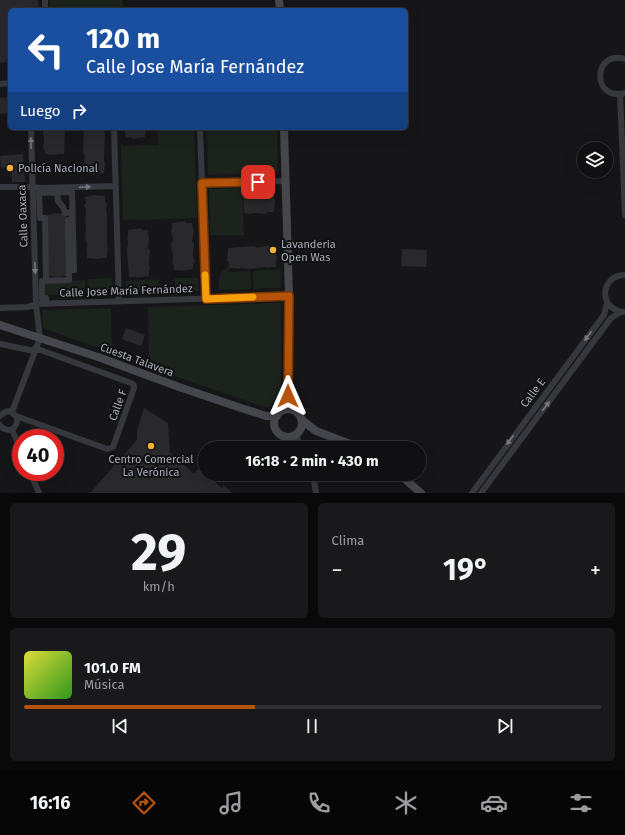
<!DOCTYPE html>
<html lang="es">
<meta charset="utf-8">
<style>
body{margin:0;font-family:"Fira Sans",sans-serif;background:#19191b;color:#f1f3f6;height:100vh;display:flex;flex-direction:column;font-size:15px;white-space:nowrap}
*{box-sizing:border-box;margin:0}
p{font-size:13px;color:#9c9d9f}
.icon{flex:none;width:22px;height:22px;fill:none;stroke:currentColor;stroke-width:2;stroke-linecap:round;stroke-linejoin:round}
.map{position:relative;height:493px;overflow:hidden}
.sheet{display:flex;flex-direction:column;gap:10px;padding:10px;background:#09090a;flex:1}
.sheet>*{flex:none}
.guide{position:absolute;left:8px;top:8px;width:400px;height:122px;border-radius:6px;box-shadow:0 4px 16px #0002,0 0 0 1px #303032;background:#1a4fa0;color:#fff;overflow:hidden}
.controls{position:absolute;left:577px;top:142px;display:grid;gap:8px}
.controls a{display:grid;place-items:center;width:36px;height:36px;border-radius:50%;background:#101012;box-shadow:0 4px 16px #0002,0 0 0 1px #303032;font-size:20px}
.speed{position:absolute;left:12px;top:429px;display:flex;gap:8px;font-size:20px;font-weight:700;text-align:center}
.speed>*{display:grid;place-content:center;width:52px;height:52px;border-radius:50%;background:#101012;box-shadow:0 4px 16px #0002,0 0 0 1px #303032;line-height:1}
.speed .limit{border:6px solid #d22;background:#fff;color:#111}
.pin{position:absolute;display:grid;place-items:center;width:34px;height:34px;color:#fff;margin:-17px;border-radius:8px;box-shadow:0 2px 6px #0006}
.me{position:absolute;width:44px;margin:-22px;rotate:0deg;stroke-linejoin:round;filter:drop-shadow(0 0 3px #0008)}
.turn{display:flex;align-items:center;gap:14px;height:84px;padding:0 12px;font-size:18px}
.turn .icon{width:52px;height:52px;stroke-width:2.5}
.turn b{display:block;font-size:28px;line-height:34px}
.then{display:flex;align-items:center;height:38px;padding:0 12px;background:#0003;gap:8px;font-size:15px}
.big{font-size:30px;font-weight:700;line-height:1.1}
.sheet .card{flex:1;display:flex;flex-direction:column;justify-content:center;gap:6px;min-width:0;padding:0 14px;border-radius:6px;background:#19191b}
.sheet .dial{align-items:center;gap:0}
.dial b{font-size:52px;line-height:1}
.song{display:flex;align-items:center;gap:12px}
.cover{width:48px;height:48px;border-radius:6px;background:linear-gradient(135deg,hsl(60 70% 55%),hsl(110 70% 35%))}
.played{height:4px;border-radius:2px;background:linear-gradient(90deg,#b45309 40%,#303032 40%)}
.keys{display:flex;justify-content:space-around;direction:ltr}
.heat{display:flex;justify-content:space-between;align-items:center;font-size:22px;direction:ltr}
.sheet .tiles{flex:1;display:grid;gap:10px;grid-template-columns:1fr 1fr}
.card:last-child{grid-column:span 2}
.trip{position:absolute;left:198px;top:441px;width:228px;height:40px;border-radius:20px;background:#101012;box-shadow:0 4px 16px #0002,0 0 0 1px #303032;font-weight:700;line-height:40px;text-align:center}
.tabs{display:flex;height:64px;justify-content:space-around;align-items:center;background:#060607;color:#9c9d9f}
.tabs .icon{width:28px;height:28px}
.tabs .current{color:#b45309}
.tabs b{font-size:18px;color:#f1f3f6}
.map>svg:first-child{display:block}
</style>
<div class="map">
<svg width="625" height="493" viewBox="0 0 625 493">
<rect width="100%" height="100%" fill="#161618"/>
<path fill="#1c231d" d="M50,0h72l2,10h-74z
M157,128h37l3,90 -74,2 -2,-74 37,-1z
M207,128h70l1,44 -70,3z
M242,188l2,47h-34l-1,-46z
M229,267v5l21,-1 1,18 -32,1c0,-10 -1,-20 10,-23z
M281,270v18l-27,1 -1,-18z
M112,278l1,15 -24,1 -1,-15z
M175,278h23l1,13h-24z
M159,279v11l-33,1v-10z
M85,280v14l-41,1v-14z
M281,303v95l-12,9h-5l-115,-40 -1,-60z
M111,308l1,45 -69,-25 -1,-18z"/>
<path fill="#29292c" d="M0,0h38l1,10h-29v52l-10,1z
M10,97v16l-10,1v-16z
M43,128h22l-1,26h-7v1l-12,-1 -1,-6h-1l1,-6z
M84,128h19l2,6 -1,27 1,2 -1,10 -12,2v-1h-7v-7h-1l1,-11 -2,-2z
M124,128h22l-1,9 -13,2v-2l-6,1z
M23,154l2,28h-13l-1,-15 -10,1 -1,-12z
M253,191l2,2 12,-2v1h7v7h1l-1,13h-7v2l-11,-1 -8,1 -4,-1 -1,-20z
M92,195l13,1v7h2l-1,6 1,8v27l1,7h-1v7h-7v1l-13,-1v-7h-1l1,-6 -2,-8 1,-12 -1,-2 1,-13 -2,-6h2l-1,-7 7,-1z
M53,213l13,1 2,62h-7v1l-13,-1 -2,-61 7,-1z
M185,221v2h7l2,10 -2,8 2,2 -1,13 2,6 -2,1v6l-12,2v-1h-7l-1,-7h-1l1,-6 -2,-13 2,-3 -2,-11h1v-7z
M141,228v2h7v6h1l-1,12 2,2 -1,13 1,6h-1v7l-13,2v-1h-7l-2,-26 1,-8 -1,-6h1v-7z
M254,246l3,2 8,-2 10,1 2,13h-1v7h-7v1l-6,-1 -13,2 -8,-1 -6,1v-1h-7v-7h-2l1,-13z
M402,249l25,1 -1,17 -25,-1z
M126,328l19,7 -4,11 -19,-7z
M144,408l24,15 2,29 24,22 6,-7 5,5v2h2l16,15v-4l10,8h-143l47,-53v-10z"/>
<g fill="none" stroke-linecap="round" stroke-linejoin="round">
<path stroke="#37383d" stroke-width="6" d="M45,0v10
M625,59c-32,-10 -34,43 0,34
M0,84l10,-1
M620,94l5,121
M114,128l5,173
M200,128l6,171
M202,183l84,-2
M0,187h32l10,1 74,-2
M69,270h5l-2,-80
M46,281l-1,-63h-5l-1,-25 33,-1
M46,304v-6h-4v-17l27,-1 -1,-60h4v-8l-7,1 -2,-6 -5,-6 -1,-10
M0,308l28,-1 8,-3 253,-8
M623,312c-25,-3 -23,-37 2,-37
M0,344l34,7
M12,412l28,-74 -4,-34 -5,-176
M0,416l5,-4 5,-1 6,5c3,6 0,10 -4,14 -6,0 -10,-1 -12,-5
M16,416l91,33 6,-2 21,-59v-3l-3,-2 -96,-35
M12,430l9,19
M296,434l5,14
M30,472l9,21
M313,474l3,19
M472,493l132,-178 3,-12
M481,493l130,-175 10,-6"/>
<path stroke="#45474d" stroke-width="8" d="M279,0l1,10
M0,325l98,32 81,30 62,21 25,8h11
M274 423a14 14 0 1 1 28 0a14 14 0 1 1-28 0Z
M284,410l4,-12 1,-102 -5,-168
M302,420l14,11 45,17
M399,474l22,19"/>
</g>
<defs><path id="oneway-solid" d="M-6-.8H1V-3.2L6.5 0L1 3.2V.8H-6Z"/></defs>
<g fill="#757881">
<use href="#oneway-solid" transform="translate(31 143) rotate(-91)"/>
<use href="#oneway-solid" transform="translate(85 187) rotate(-2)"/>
<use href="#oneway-solid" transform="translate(35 268) rotate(88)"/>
<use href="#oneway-solid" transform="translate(588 336) rotate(127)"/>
<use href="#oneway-solid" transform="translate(546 406) rotate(-53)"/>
<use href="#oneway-solid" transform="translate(510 440) rotate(127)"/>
</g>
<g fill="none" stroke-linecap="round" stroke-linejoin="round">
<g stroke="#753606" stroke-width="10">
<path id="route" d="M258,182l-56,1 4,116 83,-3 -1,100"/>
</g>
<use href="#route" stroke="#b45309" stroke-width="7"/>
<path stroke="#f59e0b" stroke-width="7" d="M205,275l1,24 47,-2"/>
</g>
<g fill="#f2b134" stroke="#111113" stroke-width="1.5">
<circle cx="10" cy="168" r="4"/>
<circle cx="273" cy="250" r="4"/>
<circle cx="151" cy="446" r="4"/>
</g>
<g text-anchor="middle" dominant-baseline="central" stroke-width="4" stroke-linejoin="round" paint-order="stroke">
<g font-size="11" fill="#a8adb8" stroke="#111113" text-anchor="start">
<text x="18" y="168">Policía Nacional</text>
<text x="281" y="244">Lavanderia<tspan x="281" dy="13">Open Was</tspan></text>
<text x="151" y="459" text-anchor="middle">Centro Comercial<tspan x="151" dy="13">La Verónica</tspan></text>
</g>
<g font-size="11" fill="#a8adb8" stroke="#111113">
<text transform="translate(23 216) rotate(-92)">Calle Oaxaca</text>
<text transform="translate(126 291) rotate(-2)">Calle Jose María Fernández</text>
<text transform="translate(137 360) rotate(20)">Cuesta Talavera</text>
<text transform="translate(533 393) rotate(-53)">Calle E</text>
<text transform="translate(118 405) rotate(-70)">Calle F</text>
</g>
</g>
</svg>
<div class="controls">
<a><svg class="icon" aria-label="layers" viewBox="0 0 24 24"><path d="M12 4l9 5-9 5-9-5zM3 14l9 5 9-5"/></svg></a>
</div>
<div class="speed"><div class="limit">40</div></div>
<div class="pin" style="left:258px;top:182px;background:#d93025"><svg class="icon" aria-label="arrive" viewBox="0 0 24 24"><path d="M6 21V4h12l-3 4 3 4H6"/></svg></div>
<svg class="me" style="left:288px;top:396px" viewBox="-20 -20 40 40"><path d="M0-17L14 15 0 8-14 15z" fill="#b45309" stroke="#fff" stroke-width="4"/></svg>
<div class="trip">16:18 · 2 min · 430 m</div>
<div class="guide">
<div class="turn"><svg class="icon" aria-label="left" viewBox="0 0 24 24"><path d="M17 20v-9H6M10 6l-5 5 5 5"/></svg><div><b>120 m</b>Calle Jose María Fernández</div></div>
<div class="then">Luego<svg class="icon" aria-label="right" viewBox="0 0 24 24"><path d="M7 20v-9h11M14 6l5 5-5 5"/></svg></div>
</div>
</div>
<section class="sheet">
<div class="tiles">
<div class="card dial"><b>29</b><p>km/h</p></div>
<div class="card"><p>Clima</p>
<div class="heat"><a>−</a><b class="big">19°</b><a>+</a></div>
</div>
<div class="card">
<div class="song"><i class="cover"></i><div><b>101.0 FM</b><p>Música</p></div></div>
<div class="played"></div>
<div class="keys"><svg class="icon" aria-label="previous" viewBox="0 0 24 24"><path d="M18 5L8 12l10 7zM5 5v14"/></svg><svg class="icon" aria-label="pause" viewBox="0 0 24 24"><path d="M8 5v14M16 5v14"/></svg><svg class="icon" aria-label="next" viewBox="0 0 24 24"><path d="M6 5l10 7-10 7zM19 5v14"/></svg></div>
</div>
</div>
</section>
<nav class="tabs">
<b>16:16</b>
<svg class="icon current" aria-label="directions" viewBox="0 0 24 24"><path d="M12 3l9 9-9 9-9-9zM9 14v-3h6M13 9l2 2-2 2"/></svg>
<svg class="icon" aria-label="music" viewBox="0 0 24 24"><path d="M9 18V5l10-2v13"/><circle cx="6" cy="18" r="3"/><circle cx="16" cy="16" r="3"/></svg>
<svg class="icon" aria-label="phone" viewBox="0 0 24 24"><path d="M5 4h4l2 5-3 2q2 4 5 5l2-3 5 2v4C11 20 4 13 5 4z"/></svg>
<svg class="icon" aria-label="climate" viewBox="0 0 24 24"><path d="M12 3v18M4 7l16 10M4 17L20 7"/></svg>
<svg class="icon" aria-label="car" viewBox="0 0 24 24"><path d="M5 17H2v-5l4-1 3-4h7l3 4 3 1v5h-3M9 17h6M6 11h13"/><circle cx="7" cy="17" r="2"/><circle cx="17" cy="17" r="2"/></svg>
<svg class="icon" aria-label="filters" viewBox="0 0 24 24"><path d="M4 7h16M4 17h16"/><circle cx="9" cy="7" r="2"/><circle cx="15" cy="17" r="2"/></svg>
</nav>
